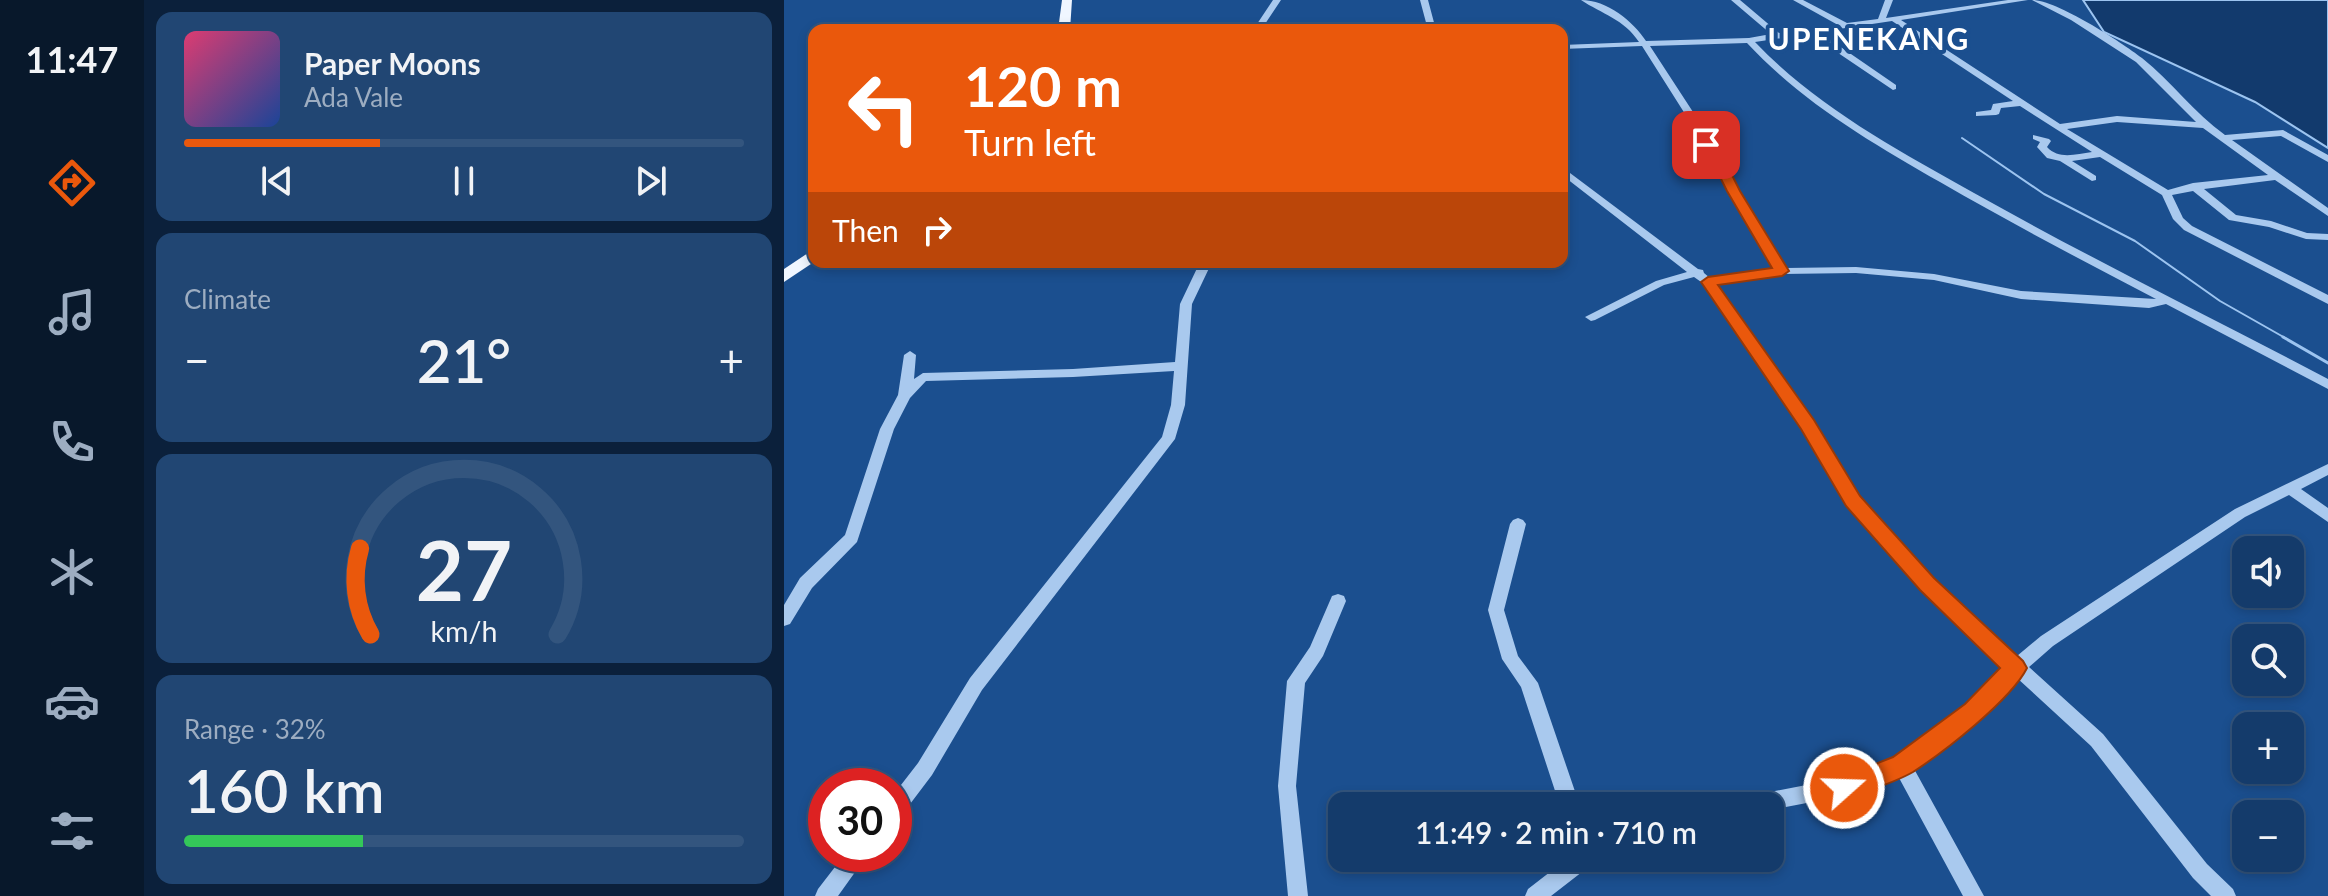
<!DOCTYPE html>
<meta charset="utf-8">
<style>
body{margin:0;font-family:Lato,sans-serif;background:#214673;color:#f1f3f6;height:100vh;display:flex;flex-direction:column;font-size:30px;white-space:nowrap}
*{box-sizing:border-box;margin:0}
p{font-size:26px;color:#9dadc1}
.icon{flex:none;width:44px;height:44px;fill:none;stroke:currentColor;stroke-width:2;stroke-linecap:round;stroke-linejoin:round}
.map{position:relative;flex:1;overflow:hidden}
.panel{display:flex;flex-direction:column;gap:12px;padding:12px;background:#0b203b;width:640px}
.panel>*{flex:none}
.banner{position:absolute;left:24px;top:24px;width:760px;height:244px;border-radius:16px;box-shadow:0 4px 12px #0003,0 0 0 2px #33557e;background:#ea580c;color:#fff;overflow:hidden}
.buttons{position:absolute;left:1448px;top:536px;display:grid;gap:16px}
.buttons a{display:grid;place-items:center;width:72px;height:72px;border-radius:16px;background:#143b6b;box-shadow:0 4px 12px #0003,0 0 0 2px #33557e;font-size:40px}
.speed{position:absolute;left:24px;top:768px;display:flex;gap:16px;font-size:40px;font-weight:700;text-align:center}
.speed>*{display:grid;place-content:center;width:104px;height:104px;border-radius:50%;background:#143b6b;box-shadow:0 4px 12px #0003,0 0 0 2px #33557e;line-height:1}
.speed .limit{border:12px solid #d22;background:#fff;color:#111}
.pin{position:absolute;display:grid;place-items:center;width:68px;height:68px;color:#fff;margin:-34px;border-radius:16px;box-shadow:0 4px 12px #0006}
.me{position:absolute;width:88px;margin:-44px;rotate:70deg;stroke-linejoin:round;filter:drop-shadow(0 0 6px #0008)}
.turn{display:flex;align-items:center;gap:28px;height:168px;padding:0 24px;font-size:36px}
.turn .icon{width:104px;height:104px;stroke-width:2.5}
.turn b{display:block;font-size:56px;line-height:68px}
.then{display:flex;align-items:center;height:76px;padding:0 24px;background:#0003;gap:16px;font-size:30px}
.big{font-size:60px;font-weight:600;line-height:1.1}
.panel .card{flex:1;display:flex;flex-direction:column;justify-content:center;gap:12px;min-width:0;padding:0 28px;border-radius:16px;background:#214673}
.panel .dial{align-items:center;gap:0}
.dial svg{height:208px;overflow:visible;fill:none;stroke:#33557e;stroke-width:7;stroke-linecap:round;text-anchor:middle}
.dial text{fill:#f1f3f6;stroke:none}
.song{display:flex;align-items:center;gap:24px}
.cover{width:96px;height:96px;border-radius:12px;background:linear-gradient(135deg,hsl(340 70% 55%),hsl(220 70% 35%))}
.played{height:8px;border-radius:4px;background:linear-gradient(90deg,#ea580c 35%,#33557e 35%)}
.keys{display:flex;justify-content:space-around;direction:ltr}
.heat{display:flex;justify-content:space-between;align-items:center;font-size:44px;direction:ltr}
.charge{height:12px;border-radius:6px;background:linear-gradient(90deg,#34c759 32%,#33557e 0)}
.trip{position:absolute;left:544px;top:792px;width:456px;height:80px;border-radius:16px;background:#143b6b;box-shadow:0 4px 12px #0003,0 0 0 2px #33557e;font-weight:600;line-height:80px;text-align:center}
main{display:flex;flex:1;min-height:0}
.dock{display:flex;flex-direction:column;width:144px;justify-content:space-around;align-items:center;background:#08182b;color:#9dadc1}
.dock .icon{width:56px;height:56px}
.dock .on{color:#ea580c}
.dock b{font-size:36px;color:#f1f3f6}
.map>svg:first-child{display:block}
</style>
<main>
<nav class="dock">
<b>11:47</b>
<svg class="icon on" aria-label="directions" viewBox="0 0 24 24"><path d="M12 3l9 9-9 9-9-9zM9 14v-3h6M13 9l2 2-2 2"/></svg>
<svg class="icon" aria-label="music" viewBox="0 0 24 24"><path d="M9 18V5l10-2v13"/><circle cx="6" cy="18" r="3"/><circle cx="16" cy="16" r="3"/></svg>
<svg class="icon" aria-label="phone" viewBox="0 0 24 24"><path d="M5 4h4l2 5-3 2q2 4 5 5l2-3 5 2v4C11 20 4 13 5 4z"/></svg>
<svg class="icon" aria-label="climate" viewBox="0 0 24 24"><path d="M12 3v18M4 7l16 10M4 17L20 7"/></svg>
<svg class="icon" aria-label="car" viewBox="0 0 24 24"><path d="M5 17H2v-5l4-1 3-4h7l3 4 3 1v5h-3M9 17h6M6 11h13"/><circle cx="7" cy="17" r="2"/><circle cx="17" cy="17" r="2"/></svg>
<svg class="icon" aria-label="filters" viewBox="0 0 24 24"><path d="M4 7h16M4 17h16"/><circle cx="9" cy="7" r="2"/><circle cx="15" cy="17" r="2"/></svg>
</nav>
<section class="panel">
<div class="card">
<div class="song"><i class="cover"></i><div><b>Paper Moons</b><p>Ada Vale</p></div></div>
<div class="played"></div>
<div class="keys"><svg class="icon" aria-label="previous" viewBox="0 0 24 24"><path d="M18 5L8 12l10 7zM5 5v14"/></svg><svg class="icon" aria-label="pause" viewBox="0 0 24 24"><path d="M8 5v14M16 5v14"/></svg><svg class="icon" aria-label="next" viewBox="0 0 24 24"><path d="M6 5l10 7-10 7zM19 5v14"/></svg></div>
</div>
<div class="card"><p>Climate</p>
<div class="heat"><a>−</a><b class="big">21°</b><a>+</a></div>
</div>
<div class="card dial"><svg viewBox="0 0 100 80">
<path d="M14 69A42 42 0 1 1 86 69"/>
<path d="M14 69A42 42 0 0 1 10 36" stroke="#ea580c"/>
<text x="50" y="56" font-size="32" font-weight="700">27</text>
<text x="50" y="72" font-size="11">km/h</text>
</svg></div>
<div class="card"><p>Range · 32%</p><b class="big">160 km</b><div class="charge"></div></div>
</section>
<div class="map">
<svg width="1544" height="896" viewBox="0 0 1544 896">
<rect width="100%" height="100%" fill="#1b4f8f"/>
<path fill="#123a6d" stroke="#9cc4f0" stroke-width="2" d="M1299,0h245v148l-73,-46 -151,-70z"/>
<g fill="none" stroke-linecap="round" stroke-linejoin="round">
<path stroke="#9cc4f0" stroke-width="2" d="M1178,138l82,56 91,47 85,60 67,38"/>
<path stroke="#9cc4f0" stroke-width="3" d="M1499,337l45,26"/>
<path fill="#a9c9ee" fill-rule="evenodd" d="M489,0h8l-20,30h-8z
M636,0h8l8,30h-8z
M797,0c26,0 52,21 65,41l103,-3 22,-4 -40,-34h9l39,33 59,-8 -45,-25h10l44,23 31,-4 7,-19h8l-7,18 122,-18h20l-127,20 159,104 57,-8 79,6 -60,-60 -65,-42 -39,-20c25,0 89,42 110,58 30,24 52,55 83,77l58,-5 45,25v7l-47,-26 -49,4 96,68v8l-53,-36 -71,9 32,26 35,6 36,12 21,1v6l-22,-1 -37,-12 -40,-7 -36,-29 -21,4 11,23 9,8 136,69v9l-144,-74 -11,-11 -11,-24 -62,-38 -28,4 24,15v4l-4,1 -32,-20 -13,-3 -10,-11 3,-5 -7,-3v-4l16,4 2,2 -4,6c12,13 29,7 45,5l-72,-46 -19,2 -2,6 -3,1 -20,1v-4l15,-2 2,-6 20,-3 -121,-80 -73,11 77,53v4l-3,1 -83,-56 -55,8c62,65 141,107 219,151 116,65 236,124 354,186v10l-162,-85 -17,4 -128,-9 -87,-19 -78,-7 -74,1 -66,10 97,138 45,75 75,82 84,77 24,-20 194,-127 93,-45v11l-27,14 27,19v14l-39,-27 -44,22 -192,129 -24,21 74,67 104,130 26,25 3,7h-25l-18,-18 -102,-132 -74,-68 -38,39 -66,50 71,129h-21l-65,-120 -39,17 -89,17v-4h-36l3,-7 7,-2 114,-22 37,-16 72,-54 38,-38 -84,-78 -73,-84 -45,-77 -99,-144 -10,-7 -30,8 -69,35 -4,1 -6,-4 71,-36 31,-9 -125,-97v-8l136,102 5,1 1,3 6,5 65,-9 -47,-78 -17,-36 -69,-109 -80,3v-4l77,-3c-15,-23 -37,-28 -58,-42zM963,43c55,59 123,99 193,139 71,41 143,79 216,117l-135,-8 -87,-17 -78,-7 -70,1 -48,-77 -17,-36 -71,-109zM1333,122l86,6 65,47 -75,8 -25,7 -101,-61z
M361,27h6l1,3h-8z
M416,262h12l-20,42 -7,101 -10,34 -193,251 -50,85 -31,41 -7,2v-24l24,-31 52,-85 192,-241 9,-32 3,-34 -101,6 -147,4 -16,17 -16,31 -37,113 -45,46 -22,36 -6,2v-21l16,-27 45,-43 35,-106 18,-34 6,-40 6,-4 6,4 -2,24 9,-6 150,-4 102,-7 5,-58z
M734,518l5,2 3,4 -22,86 14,46 20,27 42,123h-20l-39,-119 -19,-28 -14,-49 22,-86 3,-4z
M554,594l6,2 2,5 -23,55 -18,27 -9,103 12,110h-20l-10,-110 9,-105 23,-34 22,-51z
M61,854h23l-30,42h-23l3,-7z
M784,858h26l-3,7 -40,31h-26l3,-7z"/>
<path fill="#f0f6ff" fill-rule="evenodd" d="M278,0h10l-2,30h-12z
M30,249v13l-30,20v-13z"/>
</g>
<path fill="#ea580c" stroke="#983908" stroke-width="2" d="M918,142h9l11,13 18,36 49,80 -7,5 -64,9 96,135 46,76 74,82 89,83 4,7c-16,32 -83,84 -114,104 -21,12 -47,19 -69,28l-9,-4 -4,-8 4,-8 58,-23 72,-53 35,-36 -80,-78 -74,-84 -45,-77 -100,-147 7,-5 64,-9 -45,-77 -17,-34 -10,-12z"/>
<g text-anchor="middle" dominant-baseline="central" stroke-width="8" stroke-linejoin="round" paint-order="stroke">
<g font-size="30" font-weight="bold" letter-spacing="2" fill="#fff" stroke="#1b4f8f">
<text x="1085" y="38">UPENEKANG</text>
</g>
</g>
</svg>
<div class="buttons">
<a><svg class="icon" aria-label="sound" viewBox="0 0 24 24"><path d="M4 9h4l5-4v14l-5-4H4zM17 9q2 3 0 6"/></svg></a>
<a><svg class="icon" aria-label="search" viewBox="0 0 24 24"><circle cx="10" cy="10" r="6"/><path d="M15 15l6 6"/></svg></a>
<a>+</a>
<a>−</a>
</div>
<div class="speed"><div class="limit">30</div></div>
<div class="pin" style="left:922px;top:145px;background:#d93025"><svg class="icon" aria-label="arrive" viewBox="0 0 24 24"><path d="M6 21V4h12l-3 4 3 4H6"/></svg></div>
<svg class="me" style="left:1060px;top:788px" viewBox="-20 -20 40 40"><circle r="17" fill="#ea580c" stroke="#fff" stroke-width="3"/><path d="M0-11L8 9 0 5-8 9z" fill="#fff"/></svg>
<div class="trip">11:49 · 2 min · 710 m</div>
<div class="banner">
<div class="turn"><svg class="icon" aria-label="left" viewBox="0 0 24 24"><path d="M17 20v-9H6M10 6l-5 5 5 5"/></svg><div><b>120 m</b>Turn left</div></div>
<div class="then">Then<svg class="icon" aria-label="right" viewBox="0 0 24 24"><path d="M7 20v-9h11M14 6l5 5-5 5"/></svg></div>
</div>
</div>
</main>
